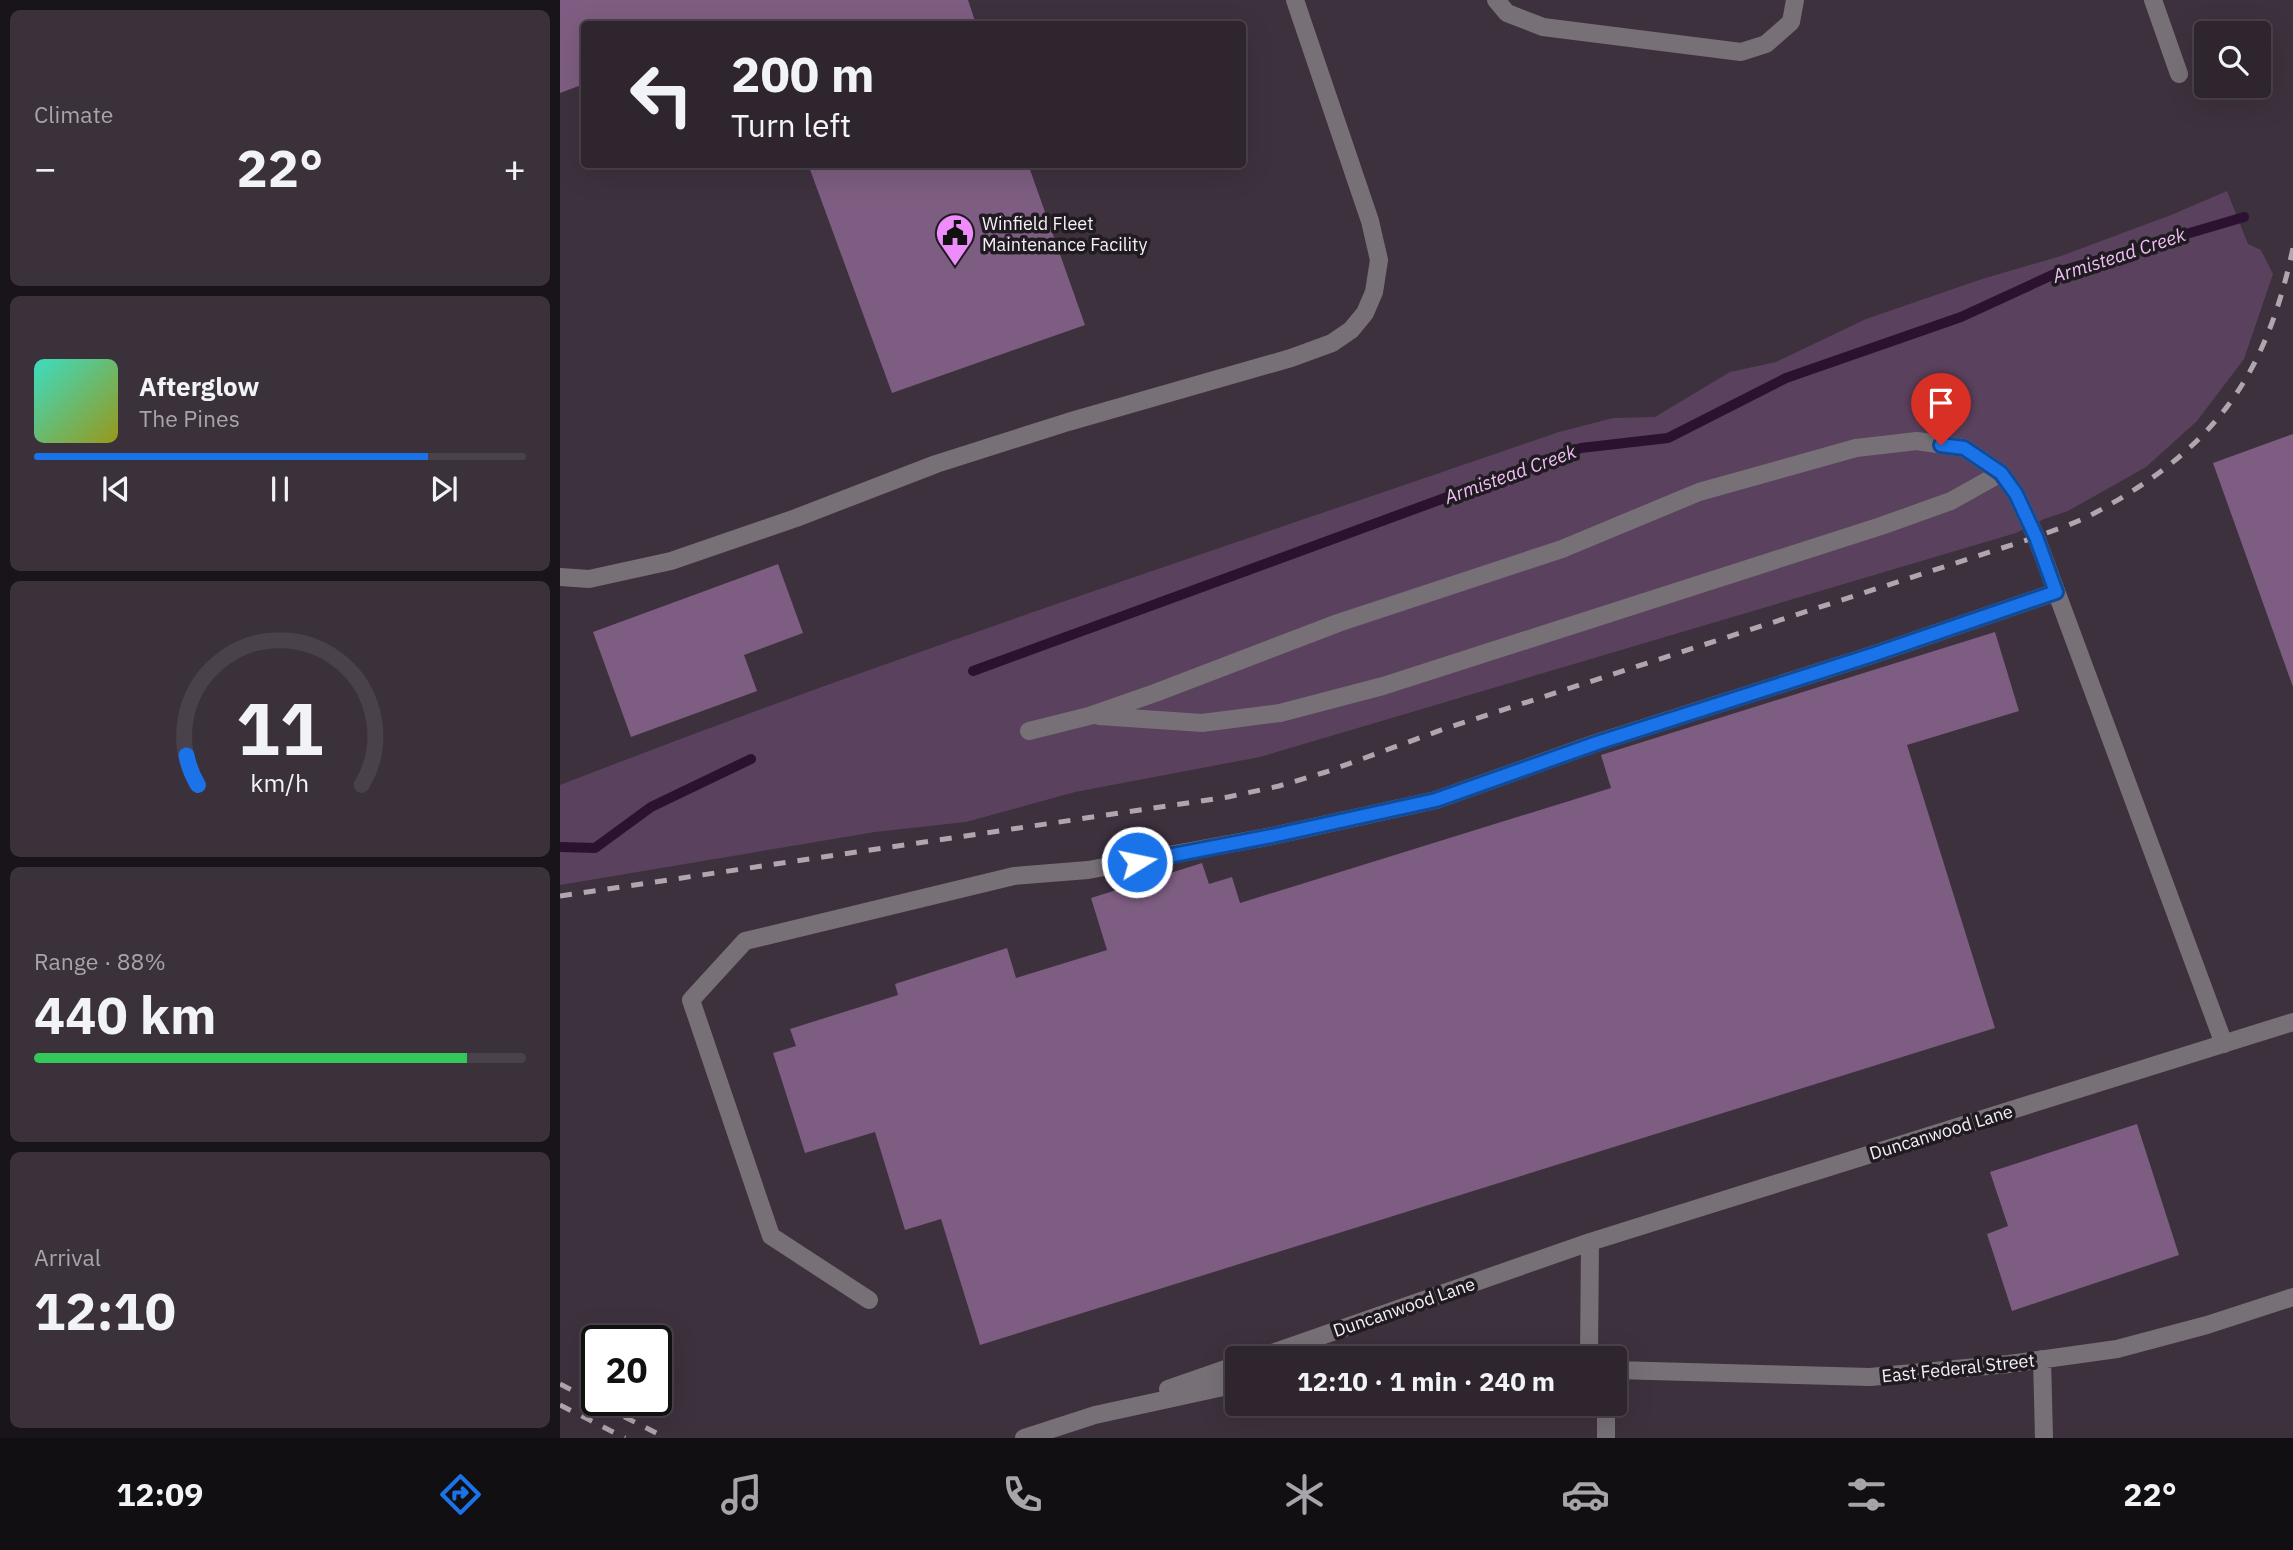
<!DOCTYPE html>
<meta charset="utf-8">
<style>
body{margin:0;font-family:"IBM Plex Sans",sans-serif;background:#3a313a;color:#f1f3f6;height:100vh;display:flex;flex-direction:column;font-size:26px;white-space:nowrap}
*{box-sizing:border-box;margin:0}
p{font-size:23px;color:#a7a5aa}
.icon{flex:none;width:38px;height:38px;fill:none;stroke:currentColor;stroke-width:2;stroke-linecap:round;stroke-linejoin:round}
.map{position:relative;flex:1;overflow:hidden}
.drawer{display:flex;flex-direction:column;gap:10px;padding:10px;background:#191419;width:560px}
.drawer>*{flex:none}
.top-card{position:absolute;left:21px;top:21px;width:665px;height:147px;border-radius:7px;box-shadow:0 7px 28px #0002,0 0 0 2px #49424a;background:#2e252e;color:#f1f3f6;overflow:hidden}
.buttons{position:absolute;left:1634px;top:21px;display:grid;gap:14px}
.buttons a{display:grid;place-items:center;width:77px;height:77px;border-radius:7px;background:#2e252e;box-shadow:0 7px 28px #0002,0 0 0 2px #49424a;font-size:35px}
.speed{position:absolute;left:21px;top:1325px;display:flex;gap:14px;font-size:35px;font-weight:700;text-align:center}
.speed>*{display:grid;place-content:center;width:91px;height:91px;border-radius:50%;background:#2e252e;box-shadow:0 7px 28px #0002,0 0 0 2px #49424a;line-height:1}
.speed .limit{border:4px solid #111;border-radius:10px;background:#fff;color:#111}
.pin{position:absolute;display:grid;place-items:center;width:60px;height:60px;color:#fff;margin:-72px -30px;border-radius:50% 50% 50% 0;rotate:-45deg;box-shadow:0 0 7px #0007}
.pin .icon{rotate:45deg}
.me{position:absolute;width:77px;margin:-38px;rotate:80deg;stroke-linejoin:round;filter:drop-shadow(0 0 5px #0008)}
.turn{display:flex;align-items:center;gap:24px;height:147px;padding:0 35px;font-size:32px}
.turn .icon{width:91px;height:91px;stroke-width:2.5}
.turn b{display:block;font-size:49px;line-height:60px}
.big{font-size:52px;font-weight:800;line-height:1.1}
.drawer .card{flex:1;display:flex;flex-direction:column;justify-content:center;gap:10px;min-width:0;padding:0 24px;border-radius:10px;background:#3a313a}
.drawer .dial{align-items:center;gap:0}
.dial svg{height:182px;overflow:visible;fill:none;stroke:#49424a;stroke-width:7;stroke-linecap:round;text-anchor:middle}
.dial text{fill:#f1f3f6;stroke:none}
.song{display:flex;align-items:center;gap:21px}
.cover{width:84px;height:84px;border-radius:10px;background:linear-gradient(135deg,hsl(170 70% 55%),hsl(60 70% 35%))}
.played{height:7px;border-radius:4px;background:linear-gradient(90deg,#1a73e8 80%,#49424a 80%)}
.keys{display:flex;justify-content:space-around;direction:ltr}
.heat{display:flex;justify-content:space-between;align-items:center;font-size:38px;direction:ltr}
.charge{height:10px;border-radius:5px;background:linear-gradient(90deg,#34c759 88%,#49424a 0)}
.trip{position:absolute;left:665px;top:1346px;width:402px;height:70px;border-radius:7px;background:#2e252e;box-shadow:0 7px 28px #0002,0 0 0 2px #49424a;font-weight:800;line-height:70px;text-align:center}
.tab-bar{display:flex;height:112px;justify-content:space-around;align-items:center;background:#120f12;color:#a7a5aa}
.tab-bar .icon{width:49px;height:49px}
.tab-bar .selected{color:#1a73e8}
.tab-bar b{font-size:32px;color:#f1f3f6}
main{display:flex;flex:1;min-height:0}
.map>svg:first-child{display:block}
</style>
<main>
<section class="drawer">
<div class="card"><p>Climate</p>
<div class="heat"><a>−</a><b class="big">22°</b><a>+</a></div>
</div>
<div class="card">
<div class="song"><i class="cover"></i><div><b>Afterglow</b><p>The Pines</p></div></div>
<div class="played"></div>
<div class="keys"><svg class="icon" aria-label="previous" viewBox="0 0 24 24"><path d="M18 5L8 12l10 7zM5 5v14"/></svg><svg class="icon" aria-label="pause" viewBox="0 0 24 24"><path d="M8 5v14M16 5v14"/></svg><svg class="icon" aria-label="next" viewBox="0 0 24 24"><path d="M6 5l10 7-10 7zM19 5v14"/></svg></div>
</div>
<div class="card dial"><svg viewBox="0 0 100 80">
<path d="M14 69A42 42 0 1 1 86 69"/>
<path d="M14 69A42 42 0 0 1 9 56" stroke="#1a73e8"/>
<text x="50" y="56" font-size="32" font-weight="700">11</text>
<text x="50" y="72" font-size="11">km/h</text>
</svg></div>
<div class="card"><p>Range · 88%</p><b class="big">440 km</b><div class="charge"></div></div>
<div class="card"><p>Arrival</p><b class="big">12:10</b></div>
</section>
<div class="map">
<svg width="1733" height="1438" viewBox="0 0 1733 1438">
<rect width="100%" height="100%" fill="#3d313e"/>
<path fill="#5a415d" d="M1667,191l21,53 13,6 12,24 -29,85 -47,62 -51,46 -78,44 -24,8 -28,14 -756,224 -185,35 -109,30 -91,10 -315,53v-100c329,-128 665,-238 999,-353l54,-14 42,-1 75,-45 46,-10 90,-43 116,-40 79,-23 110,-41z"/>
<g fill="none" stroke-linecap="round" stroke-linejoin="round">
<path stroke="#2c1130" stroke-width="10" d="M413,671l608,-223 87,-10 118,-60 175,-61 100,-46 183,-54
M0,847l35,1 56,-41 100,-48"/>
</g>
<path fill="#7d5d81" d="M0,0h408l8,24h-392v60l-24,9z
M248,164h220l57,161 -193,68z
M1733,434v253l-80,-224z
M218,564l25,69 -59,22 13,36 -126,46 -38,-105z
M1435,632l24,79 -112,34 88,283 -1015,317 -39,-126 -36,11 -30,-98 -70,21 -32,-100 23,-7 -6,-17 108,-34 -3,-11 112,-36 9,30 91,-28 -16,-52 111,-35 7,21 23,-7 8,26 371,-115 -10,-33z
M1577,1124l42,131 -167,56 -25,-77 21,-8 -18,-54z"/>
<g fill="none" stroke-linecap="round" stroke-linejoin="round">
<path stroke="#777177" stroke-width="18" d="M936,0l11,13 36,14 198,25 25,-8 25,-22 4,-22
M1593,0l26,74
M0,577l29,2 82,-18 125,-43 140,-54 132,-42 223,-64 41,-15 19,-13 14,-17 9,-21 5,-32 -9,-39 -75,-221
M539,716l103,7 78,-10 103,-27 498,-160 70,-25 50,-28
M469,731l60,-15 66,-23 183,-70 224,-74 137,-57 157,-44 61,-7 47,7 37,25 15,21 20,43 188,507
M309,1300l-98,-64 -80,-236 54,-59 269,-65 74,-6 184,-34 164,-36 160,-57 276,-88 184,-63
M698,1358l332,-116 703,-220
M1029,1358l1,-116
M1482,1359l2,79
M1055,1370l255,7 139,-13 108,-15 90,-24 86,-28
M608,1389l69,-24
M1042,1404l4,11v23
M464,1438l71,-23 142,-31"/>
<path stroke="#afa6b0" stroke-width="5" stroke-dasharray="12 12" stroke-linecap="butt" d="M0,896l668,-99 51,-11 47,-14 118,-43 592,-192c18,-7 38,-13 55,-22 120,-64 174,-134 202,-267
M0,1384l106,54
M0,1405l65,33"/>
</g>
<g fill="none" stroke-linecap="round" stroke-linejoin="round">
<g stroke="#114b97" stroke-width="18">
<path id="route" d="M577,862l135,-26 164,-36 161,-57 275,-88 184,-63 -20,-55 -20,-43 -15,-21 -37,-25 -23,-3"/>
</g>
<use href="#route" stroke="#1a73e8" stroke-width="12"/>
</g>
<defs>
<g id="civic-pin" transform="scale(2.0125)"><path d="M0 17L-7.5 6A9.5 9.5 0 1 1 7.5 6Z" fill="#ed8cfa" stroke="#201b21"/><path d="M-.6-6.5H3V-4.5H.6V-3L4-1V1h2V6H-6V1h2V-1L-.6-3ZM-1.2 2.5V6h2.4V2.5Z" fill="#111"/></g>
</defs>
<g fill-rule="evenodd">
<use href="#civic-pin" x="395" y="233"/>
</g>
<g text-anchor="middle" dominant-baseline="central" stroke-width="7" stroke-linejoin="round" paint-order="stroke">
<g font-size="18" fill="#f6eff7" stroke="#201b21" text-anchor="start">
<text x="422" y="223">Winfield Fleet<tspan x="422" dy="21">Maintenance Facility</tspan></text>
</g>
<g font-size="18" fill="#f6eff7" stroke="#201b21">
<text transform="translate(1381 1132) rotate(-17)">Duncanwood Lane</text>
<text transform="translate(844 1307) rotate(-19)">Duncanwood Lane</text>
<text transform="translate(1398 1368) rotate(-6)">East Federal Street</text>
</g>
<g font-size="19" font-style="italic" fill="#f2bef8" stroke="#201b21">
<text transform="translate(1559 255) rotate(-18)">Armistead Creek</text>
<text transform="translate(950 474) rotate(-20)">Armistead Creek</text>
</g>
</g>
</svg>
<div class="buttons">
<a><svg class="icon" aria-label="search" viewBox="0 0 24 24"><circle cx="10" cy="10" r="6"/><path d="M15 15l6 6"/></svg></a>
</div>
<div class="speed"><div class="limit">20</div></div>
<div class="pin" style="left:1381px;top:445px;background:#d93025"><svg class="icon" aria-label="arrive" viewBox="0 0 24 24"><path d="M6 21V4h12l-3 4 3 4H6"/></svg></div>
<svg class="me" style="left:577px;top:862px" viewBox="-20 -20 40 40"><circle r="17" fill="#1a73e8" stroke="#fff" stroke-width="3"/><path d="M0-11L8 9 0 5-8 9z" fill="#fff"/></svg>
<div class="trip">12:10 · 1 min · 240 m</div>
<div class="top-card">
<div class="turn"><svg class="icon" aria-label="left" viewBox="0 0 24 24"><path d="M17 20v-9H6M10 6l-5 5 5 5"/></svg><div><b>200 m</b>Turn left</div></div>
</div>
</div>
</main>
<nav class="tab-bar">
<b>12:09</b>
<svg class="icon selected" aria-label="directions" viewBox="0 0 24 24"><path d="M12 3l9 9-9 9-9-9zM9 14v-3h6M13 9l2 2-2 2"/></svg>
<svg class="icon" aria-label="music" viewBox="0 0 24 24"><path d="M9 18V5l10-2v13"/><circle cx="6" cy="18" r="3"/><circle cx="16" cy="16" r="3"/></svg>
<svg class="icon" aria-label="phone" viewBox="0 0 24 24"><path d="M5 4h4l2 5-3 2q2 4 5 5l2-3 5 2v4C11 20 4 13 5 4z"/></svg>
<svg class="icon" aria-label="climate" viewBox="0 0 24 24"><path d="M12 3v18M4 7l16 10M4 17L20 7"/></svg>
<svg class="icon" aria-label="car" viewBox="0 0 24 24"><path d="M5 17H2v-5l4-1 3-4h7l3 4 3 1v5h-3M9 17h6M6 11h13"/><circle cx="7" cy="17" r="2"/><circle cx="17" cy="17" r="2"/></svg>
<svg class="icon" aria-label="filters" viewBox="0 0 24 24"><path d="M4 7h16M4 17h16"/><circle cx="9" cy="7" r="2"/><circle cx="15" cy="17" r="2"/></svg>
<b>22°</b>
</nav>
